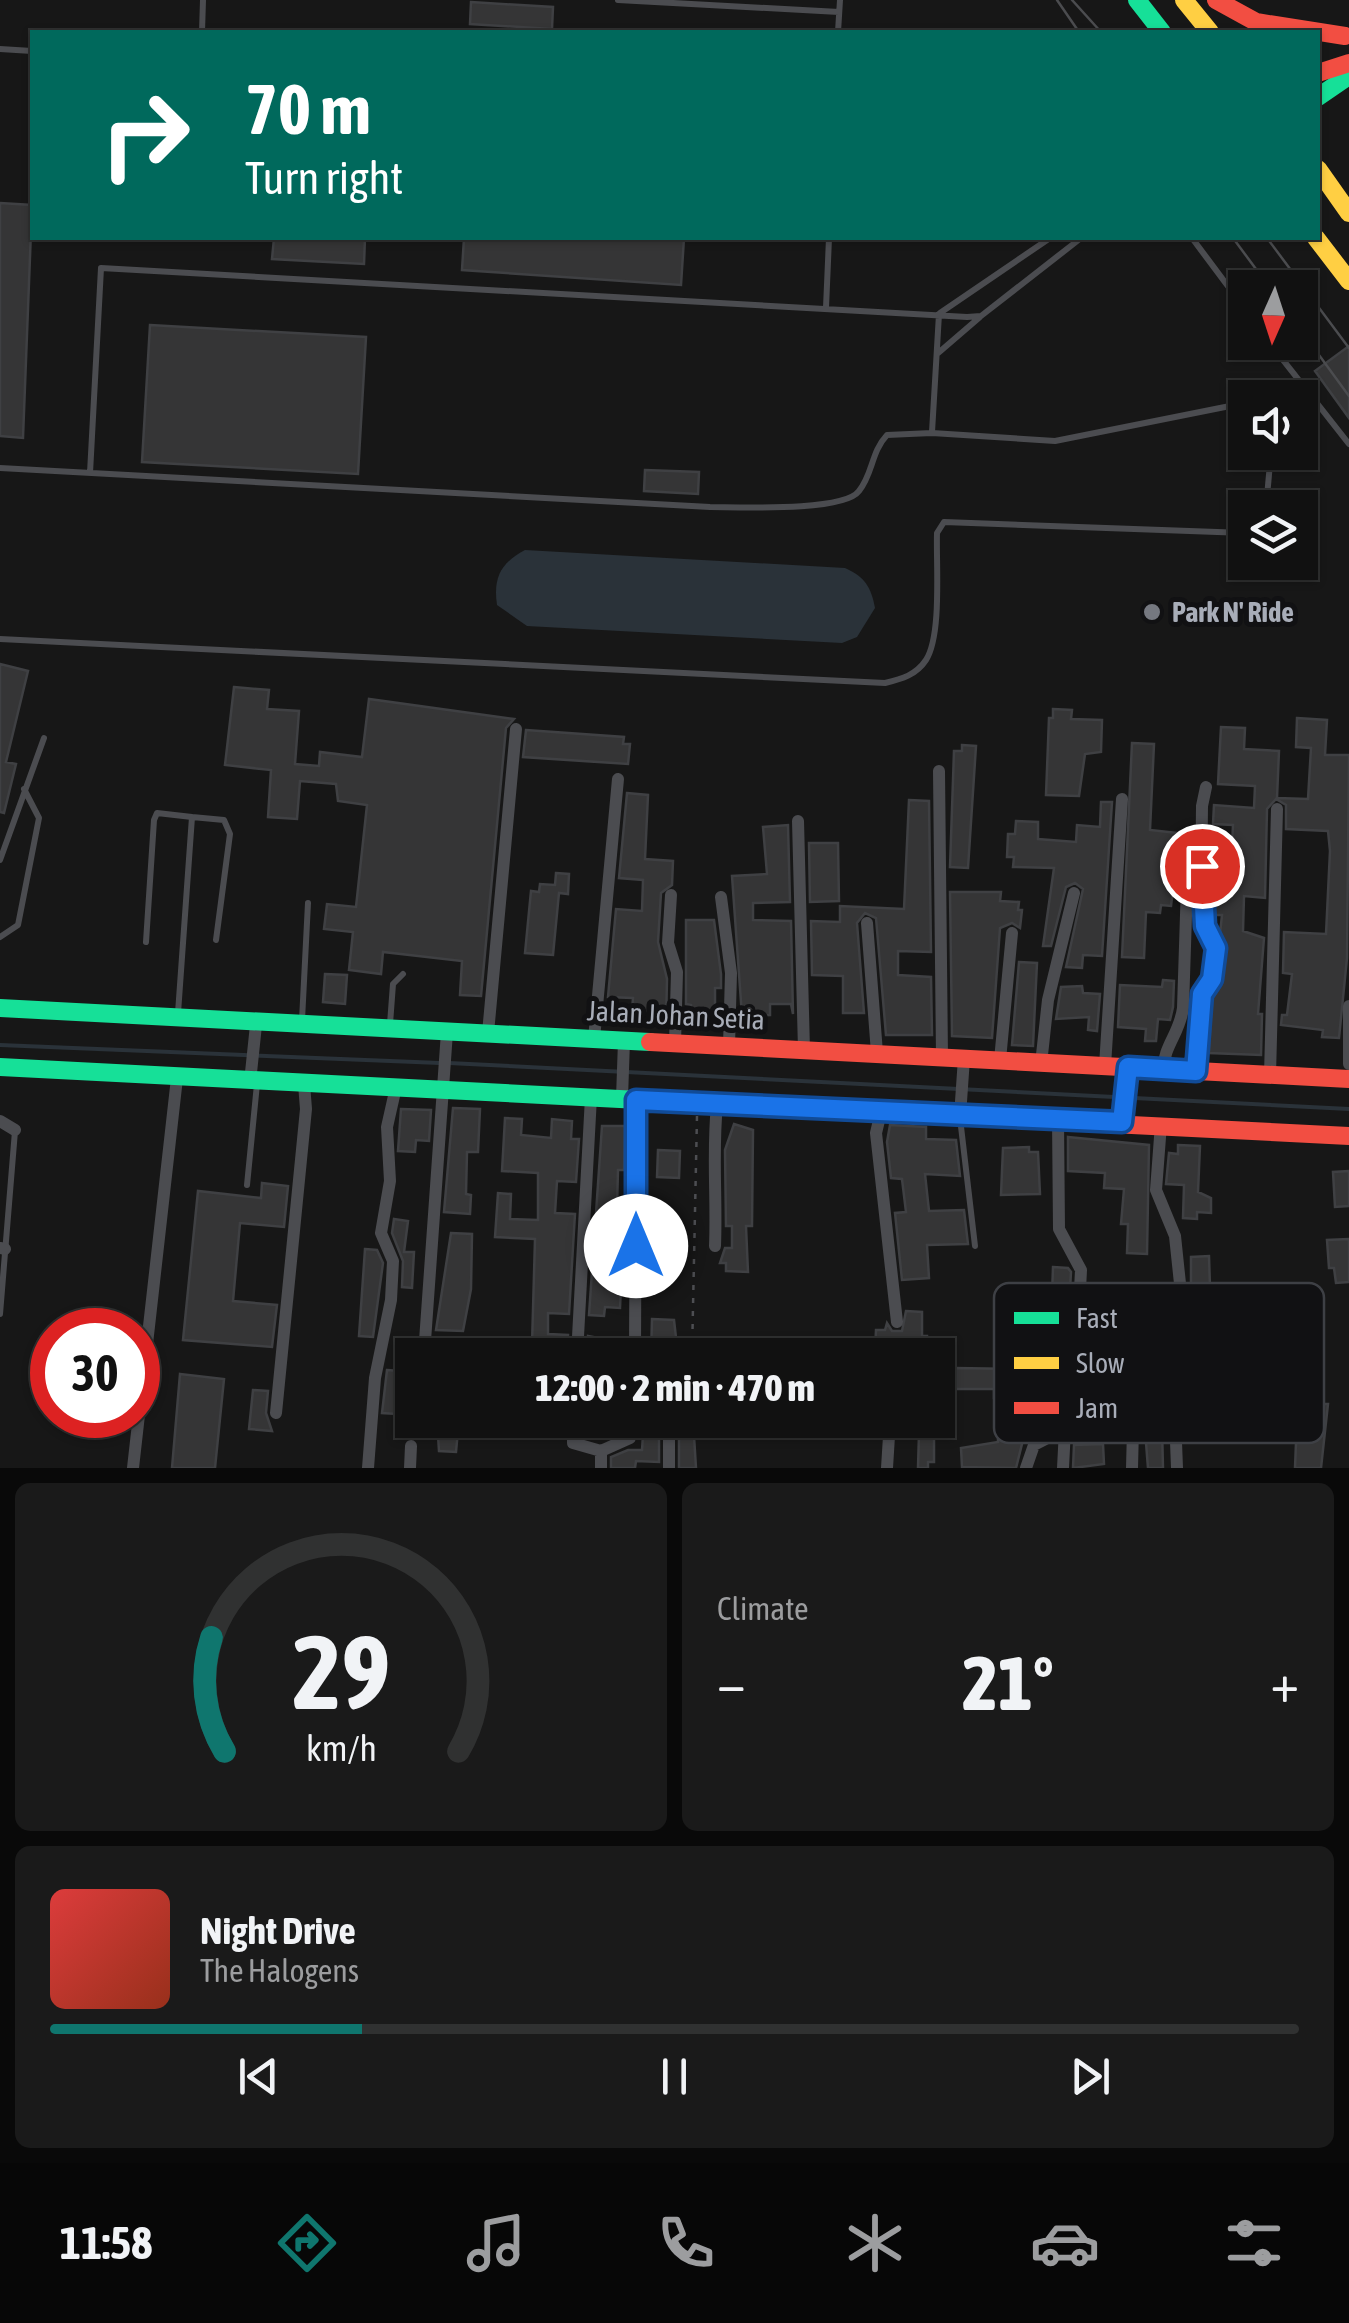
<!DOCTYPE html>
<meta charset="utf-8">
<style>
body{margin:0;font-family:"Asap Condensed",sans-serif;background:#1a1a1a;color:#f1f3f6;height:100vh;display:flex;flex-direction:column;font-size:38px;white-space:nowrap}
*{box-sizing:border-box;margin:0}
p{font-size:32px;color:#9c9d9f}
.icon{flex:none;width:55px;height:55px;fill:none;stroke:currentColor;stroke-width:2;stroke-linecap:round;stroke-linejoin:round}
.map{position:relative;height:1468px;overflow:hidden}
.details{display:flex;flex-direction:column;gap:15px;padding:15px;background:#090909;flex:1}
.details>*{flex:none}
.top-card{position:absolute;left:30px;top:30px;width:1290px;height:210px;border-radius:0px;box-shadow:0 2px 8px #0004,0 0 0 2px #303131;background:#00695c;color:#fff;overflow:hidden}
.needle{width:65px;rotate:183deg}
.tools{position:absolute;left:1228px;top:270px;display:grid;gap:20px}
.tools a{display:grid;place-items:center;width:90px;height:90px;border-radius:0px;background:#111;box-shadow:0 2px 8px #0004,0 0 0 2px #303131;font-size:50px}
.speed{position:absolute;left:30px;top:1308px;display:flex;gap:20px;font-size:50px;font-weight:700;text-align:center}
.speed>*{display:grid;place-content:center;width:130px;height:130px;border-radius:50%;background:#111;box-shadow:0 2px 8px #0004,0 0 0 2px #303131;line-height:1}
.speed .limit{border:15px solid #d22;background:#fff;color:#111}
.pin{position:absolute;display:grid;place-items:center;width:85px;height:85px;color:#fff;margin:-42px;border:5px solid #fff;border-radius:50%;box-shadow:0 2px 10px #0007}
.me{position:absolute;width:110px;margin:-55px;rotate:0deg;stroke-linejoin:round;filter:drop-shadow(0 0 8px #0008)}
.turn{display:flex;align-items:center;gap:35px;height:210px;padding:0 50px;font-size:45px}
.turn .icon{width:130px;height:130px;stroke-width:2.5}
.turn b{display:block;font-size:70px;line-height:85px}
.big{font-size:75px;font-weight:800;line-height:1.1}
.details .tile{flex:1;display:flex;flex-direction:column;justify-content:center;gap:15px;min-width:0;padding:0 35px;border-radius:15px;background:#1a1a1a}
.details .dial{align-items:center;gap:0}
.dial svg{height:260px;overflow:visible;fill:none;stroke:#303131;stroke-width:7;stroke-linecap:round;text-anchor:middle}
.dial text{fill:#f1f3f6;stroke:none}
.song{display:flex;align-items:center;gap:30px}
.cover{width:120px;height:120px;border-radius:15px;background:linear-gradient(135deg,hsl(0 70% 55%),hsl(10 70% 35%))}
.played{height:10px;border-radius:5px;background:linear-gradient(90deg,#0f766e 25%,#303131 25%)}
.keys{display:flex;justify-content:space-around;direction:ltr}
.heat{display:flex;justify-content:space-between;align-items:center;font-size:55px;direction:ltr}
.details .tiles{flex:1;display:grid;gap:15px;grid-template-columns:1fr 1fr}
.tile:last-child{grid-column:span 2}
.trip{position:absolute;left:395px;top:1338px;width:560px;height:100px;border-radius:0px;background:#111;box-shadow:0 2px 8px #0004,0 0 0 2px #303131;font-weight:800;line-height:100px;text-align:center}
.tab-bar{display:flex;height:160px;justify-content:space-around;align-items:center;background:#070707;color:#9c9d9f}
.tab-bar .icon{width:70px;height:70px}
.tab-bar .active{color:#0f766e}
.tab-bar b{font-size:45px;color:#f1f3f6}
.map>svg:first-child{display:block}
</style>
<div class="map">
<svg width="1349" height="1468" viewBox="0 0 1349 1468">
<rect width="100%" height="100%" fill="#171717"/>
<path fill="#2a3239" d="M525,550l320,18c20,9 26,19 30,40l-18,29 -15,6 -315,-17 -30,-21c-4,-28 4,-42 28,-55z"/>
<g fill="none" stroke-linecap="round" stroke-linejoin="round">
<path stroke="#2a3239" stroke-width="4" d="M0,1045l440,18
M449,1063l900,46"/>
</g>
<path fill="#353536" stroke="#3f4043" stroke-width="2.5" d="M471,2l82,5 -1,22 -82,-5z
M0,203l32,2 -9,233 -23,-2z
M274,238h91l-1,26 -92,-5z
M464,238h220l-3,47 -219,-15z
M150,325l216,12 -8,137 -216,-12z
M1349,346v72l-34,-47z
M645,470l54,2 -1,22 -54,-3z
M0,664l28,7 -22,91 10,2 -12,49 -4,-1z
M234,687l35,3 -2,19 32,2 -4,53 24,2 1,-14 42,5 7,-58 145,20 -8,9 -25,268 -21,-1 2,-34 -79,-9 -2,22 -32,-4 4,-38 -29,-3 3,-25 29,3 11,-102 -29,-4 -2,-17 -36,-3 -3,38 -29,-2 3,-47 -46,-5z
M1053,709l19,1 -1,9 31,1 -1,32 -16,2 -6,42 -33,-1 3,-77h4z
M1297,718l30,2 -2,35h24l-2,203 -8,80 -17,-1 1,-7 -42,-5 1,-10h5l5,-41 -9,-1 1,-41 42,2 4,-83 -2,-20 -42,-2v-24l-10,-6 -9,10 -2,89 -21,-2 -1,35 21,7 -6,76h4l-1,41 -52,-2 3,-56 10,-16 4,-32 -6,-15 2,-19h-8l-1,-5 -1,-66 20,2 1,-21 -20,-1 1,-19 40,3 1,-22 -37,-2 3,-57 24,1 -1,21 35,2 -2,47 31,1 3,-51 -15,-1z
M526,730l98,7 -1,7h7l-2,20 -105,-7z
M1132,743l22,1 -4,86 36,4 1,9 -9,9 -1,38h-4l-2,16 -10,-1 -1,8 -14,-1 -2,46 -22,-1z
M962,745l14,1 -8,122 -18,-1 4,-116h8z
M627,793l21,2 -3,64 28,2 -1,24 -11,8 -3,49 9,37 -1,46 -10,-1 1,-12 -25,-2 1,-12 -25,-1 8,-88 26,2 1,-31 -24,-2z
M909,800l20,1 2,151 -33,-1v24l33,2 1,58h-46l-10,-117 -11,-5 -8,10 7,90h-21v-37l-31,-1 -1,-54 29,1v-16l64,3z
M1101,802h11l-10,154 -19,-1 -1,13 -16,-1 17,-78 -8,-6 -9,4 -15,59h-8l11,-78 -41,-1 1,-10h-7l1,-23h7l1,-13 22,1v17l38,3 1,-17 23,2z
M788,825l2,77 -37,1v17l38,1 2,93 -2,-10h-21v11l-28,1 -10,-140 35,-2 -4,-47z
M809,843h29l1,58 -29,1z
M556,873l13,1 -1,20 -9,-1 -6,62 -28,-2 6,-62 8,1 1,-8 15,1z
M950,892h51l-1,9 19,1 -1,8h4l-2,18 -8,-5 -12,5 -8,110 -40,-2z
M686,920h28l7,54v14h-6v26l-24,-1v-8l-5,-1z
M1019,962l18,1 -4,83 -21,-1z
M325,974l22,1 -2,29 -22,-2z
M1163,980l11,1 -1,26 -3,13 -12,-1 -2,22h-11l1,-12 -28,-2 2,-42 42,2z
M1082,986l1,7 17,1 -3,37 -9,-1 1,-13 -33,2 5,-32z
M453,1108l27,1 -2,43h-11l-1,42 5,1 -1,19 -26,-2z
M401,1109l30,1 -2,31 -13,-1 -1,12 -17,-1z
M505,1118l17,1 -1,16 30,3 1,-19 20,2 -1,18h8l-3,43 -19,-1 -2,32 20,1 -6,100 -21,-1v21l20,1 -1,18h-28v-8h-7l3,-106 -40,-2 3,-44 13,1 -1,25 28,1v-47l-36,-2z
M734,1124l19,6 -1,96h-6l2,46 -22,-1v-8h-6l5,-15h7v-22h-6l-1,-76z
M890,1125l36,2v12l30,1 4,36 -35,-2 4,37 35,-1 4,34 -41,1 2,33 -27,2 -7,-67 11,-1 -4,-33 -11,-1 -4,-36z
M602,1126h23l-1,44h-6l-2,75 -1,40 6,1 -1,22 -15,-1 -1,9 -15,-1z
M1068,1137l81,8 -2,109 -20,-1 1,-29h-7l3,-35 -20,-1 1,-15 -37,-2z
M1178,1145l22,1 -2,46 13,6v15l-14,-1v7l-14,-1 1,-33 -18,-1 3,-31 9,1z
M1029,1147v5h9l2,42 -39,1 2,-47z
M658,1150l22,1 -1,27 -22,-1z
M1349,1171v35l-14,1 -2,-35z
M262,1183l26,3 -4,41 -44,-4 -7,78 44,4 -5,42 -89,-7 15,-149 63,7z
M394,1219l14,2 -4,31h10l-2,36 -10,-1 1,-26 -11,-28z
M451,1233l21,1 -1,55 -8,42 -27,-1z
M1349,1239v43l-13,1 -2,-15h-5l-2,-28z
M365,1249l12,1 6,13 -10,74 -14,-1z
M1209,1256l1,31h-19v-30z
M1053,1267l15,1 3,4 -5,89 -20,-1 -6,70 -15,2 -9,36 -54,-1 -1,-19 37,-6v-44h-4v-9h-38v-21l65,1 1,-24 -8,-1v-11l8,1v-10l29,1z
M906,1311l16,1v24h5v14l-52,1 1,-21h9l2,-7 5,8h10z
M652,1319l22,1 4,35h-27z
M588,1336l37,7v12l-38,-1z
M387,1370l13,1 -3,43 -15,-1z
M180,1374l44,5 -9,89h-43z
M253,1390l15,1 -2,22 6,18 -23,-2z
M1311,1404h17l-7,64h-26l2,-50 13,1z
M437,1420h22l-3,32 -17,-1z
M532,1420h31v18h-31z
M644,1420h15v42l-23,-1 -1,7h-24v-11l17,-7h14z
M679,1420h14l3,48h-17z
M900,1420h34v42h-6v6h-10l1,-35h-20z
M1162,1428l1,40h-15l-3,-38z
M1103,1444l1,20 -31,4 1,-23z"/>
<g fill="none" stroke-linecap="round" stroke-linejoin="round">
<path stroke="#4d4e52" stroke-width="2.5" stroke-dasharray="5 8" stroke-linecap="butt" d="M692,1355l5,-239
M894,1355l2,-18"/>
<path stroke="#4b4c50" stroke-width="6" d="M618,0l221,12
M202,32l1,-32
M838,32l2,-32
M0,49l32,2
M1192,238l53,71
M826,308l3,-70
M940,313l110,-75
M1269,342l80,102
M937,354l43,-37
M932,432l7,-118
M0,468l710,39c27,0 134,5 149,-16 14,-17 12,-39 28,-56l45,-2 123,8 190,-38
M90,473l11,-205 866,49 14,-1 100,-78
M1266,508l5,-56
M0,639l885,44c17,-4 31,-8 41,-23 16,-25 10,-96 11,-127l7,-11 301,11
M0,860l44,-122
M0,937l18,-12 21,-107 -15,-29
M146,942l8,-122 3,-7 35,4
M178,1013l14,-196 32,3 6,14 -14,106
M302,1020l6,-117
M390,1024l3,-40 10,-10
M960,1118l15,128
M247,1185l10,-101
M0,1314l15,-183"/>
<path stroke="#4b4c50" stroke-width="12" d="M939,771l3,286
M798,821l6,229
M671,895l-3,48 9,29 -2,71
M721,897l10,76 -2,73
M867,923l10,130
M1349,1006v58
M488,1033l28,-304
M594,1039l24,-260
M1000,1060l12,-127
M1041,1064l7,-64 26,-107
M1105,1066l17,-267
M1163,1070c1,-25 17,-37 20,-62l5,-155
M1197,1071l5,-77 10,-15 4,-31 -11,-22 -4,-29 1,-91 4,-19
M1270,1075l7,-266
M250,1082l6,-57
M622,1098l2,-57
M881,1112l-5,21 21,189
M960,1116l4,-58
M1058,1119l1,110 22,41 -7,138 -9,21 -2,39
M0,1121l15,9
M1122,1122l6,-55
M1161,1124l-5,66 19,46 8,76
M715,1246c2,-48 -3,-93 2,-141
M0,1248l5,1
M424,1355l23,-323
M577,1355l14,-258
M635,1355l1,-255
M276,1413l30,-304 -2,-25
M573,1420v23l28,8
M669,1420v48
M1176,1442l1,26
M133,1468l44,-390
M368,1468l7,-90 16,-78 2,-39 -12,-28 9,-52 -3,-54 9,-40
M410,1468l1,-22
M601,1468v-17l29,-13 4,-18
M887,1468l3,-48
M1026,1468l8,-23 31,-16
M1132,1468l1,-39"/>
<path stroke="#16e098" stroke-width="18" d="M1137,0l25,32
M1318,97l31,-21
M0,1008l650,34
M0,1067l697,36"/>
<path stroke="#ffcf43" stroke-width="18" d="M1184,0l26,32
M1318,169l31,44
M1316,238l33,43"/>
<path stroke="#f24e42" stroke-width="18" d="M1216,0l40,22 89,14
M1318,73l31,-10
M650,1042l699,37
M697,1103l652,33"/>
<path stroke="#4b4c4f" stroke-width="2.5" d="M1057,0l22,32
M1072,0l29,32
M1233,238l37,50
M1267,238l82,110
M1300,329l49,67"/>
</g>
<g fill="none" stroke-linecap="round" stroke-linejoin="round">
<g stroke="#114b97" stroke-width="25">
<path id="route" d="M636,1246v-146l486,22 6,-55 68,4 6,-77 10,-15 4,-31 -11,-22 -3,-60"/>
</g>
<use href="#route" stroke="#1a73e8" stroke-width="18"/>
</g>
<circle fill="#757880" stroke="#111113" stroke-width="4" cx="1152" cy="612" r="10"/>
<g text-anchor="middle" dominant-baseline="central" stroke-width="10" stroke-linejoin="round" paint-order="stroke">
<g font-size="28" font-weight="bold" fill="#a8adb8" stroke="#111113" text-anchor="start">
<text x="1172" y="612">Park N' Ride</text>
</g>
<g font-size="28" fill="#a8adb8" stroke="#111113">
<text transform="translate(676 1015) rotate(3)">Jalan Johan Setia</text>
</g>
</g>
<rect x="994" y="1283" width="330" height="160" rx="15" fill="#111113" stroke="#3e4045" stroke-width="2.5"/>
<rect x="1014" y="1312" width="45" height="12" fill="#16e098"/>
<rect x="1014" y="1357" width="45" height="12" fill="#ffcf43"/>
<rect x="1014" y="1402" width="45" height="12" fill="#f24e42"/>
<g font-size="28" fill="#a8adb8">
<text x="1076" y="1328">Fast</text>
<text x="1076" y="1373">Slow</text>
<text x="1076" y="1418">Jam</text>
</g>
</svg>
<div class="tools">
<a><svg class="needle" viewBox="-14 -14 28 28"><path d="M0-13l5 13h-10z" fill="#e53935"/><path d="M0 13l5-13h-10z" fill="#9c9d9f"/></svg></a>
<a><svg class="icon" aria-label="sound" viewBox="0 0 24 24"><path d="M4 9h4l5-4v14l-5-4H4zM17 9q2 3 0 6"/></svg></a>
<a><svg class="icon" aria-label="layers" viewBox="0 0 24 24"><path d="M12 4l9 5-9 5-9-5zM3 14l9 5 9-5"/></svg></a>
</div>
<div class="speed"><div class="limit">30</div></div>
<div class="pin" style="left:1202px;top:866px;background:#d93025"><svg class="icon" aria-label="arrive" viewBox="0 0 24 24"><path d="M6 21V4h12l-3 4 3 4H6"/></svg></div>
<svg class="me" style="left:636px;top:1246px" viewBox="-20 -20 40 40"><circle r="19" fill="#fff"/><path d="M0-13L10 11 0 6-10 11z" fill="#1a73e8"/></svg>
<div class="trip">12:00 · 2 min · 470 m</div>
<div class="top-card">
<div class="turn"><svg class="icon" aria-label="right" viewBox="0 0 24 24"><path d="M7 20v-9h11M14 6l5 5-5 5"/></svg><div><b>70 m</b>Turn right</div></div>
</div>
</div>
<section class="details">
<div class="tiles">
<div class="tile dial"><svg viewBox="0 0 100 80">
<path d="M14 69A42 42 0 1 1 86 69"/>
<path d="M14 69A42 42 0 0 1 10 34" stroke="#0f766e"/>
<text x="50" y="56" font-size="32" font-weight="700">29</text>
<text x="50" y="72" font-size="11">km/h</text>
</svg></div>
<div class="tile"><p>Climate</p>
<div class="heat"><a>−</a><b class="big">21°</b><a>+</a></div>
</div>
<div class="tile">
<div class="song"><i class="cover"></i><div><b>Night Drive</b><p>The Halogens</p></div></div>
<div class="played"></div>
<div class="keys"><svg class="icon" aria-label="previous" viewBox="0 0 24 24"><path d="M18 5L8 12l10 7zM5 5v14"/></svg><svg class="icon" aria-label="pause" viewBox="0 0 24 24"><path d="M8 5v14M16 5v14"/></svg><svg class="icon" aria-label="next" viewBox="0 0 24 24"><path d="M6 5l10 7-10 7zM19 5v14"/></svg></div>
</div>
</div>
</section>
<nav class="tab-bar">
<b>11:58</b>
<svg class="icon active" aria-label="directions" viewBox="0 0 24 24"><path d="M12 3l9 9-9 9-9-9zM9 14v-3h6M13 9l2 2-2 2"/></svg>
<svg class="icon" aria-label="music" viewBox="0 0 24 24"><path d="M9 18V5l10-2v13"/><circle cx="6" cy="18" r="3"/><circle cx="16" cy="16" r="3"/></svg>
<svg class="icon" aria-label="phone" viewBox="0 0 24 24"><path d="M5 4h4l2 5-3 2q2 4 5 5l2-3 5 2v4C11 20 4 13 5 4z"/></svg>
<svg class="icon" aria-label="climate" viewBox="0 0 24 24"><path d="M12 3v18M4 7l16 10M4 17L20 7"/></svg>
<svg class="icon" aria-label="car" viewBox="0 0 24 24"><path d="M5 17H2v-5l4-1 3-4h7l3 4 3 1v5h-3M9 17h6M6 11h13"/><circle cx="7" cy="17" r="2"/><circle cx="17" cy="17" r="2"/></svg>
<svg class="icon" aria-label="filters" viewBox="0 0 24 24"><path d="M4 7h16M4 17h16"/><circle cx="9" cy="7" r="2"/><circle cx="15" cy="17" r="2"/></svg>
</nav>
